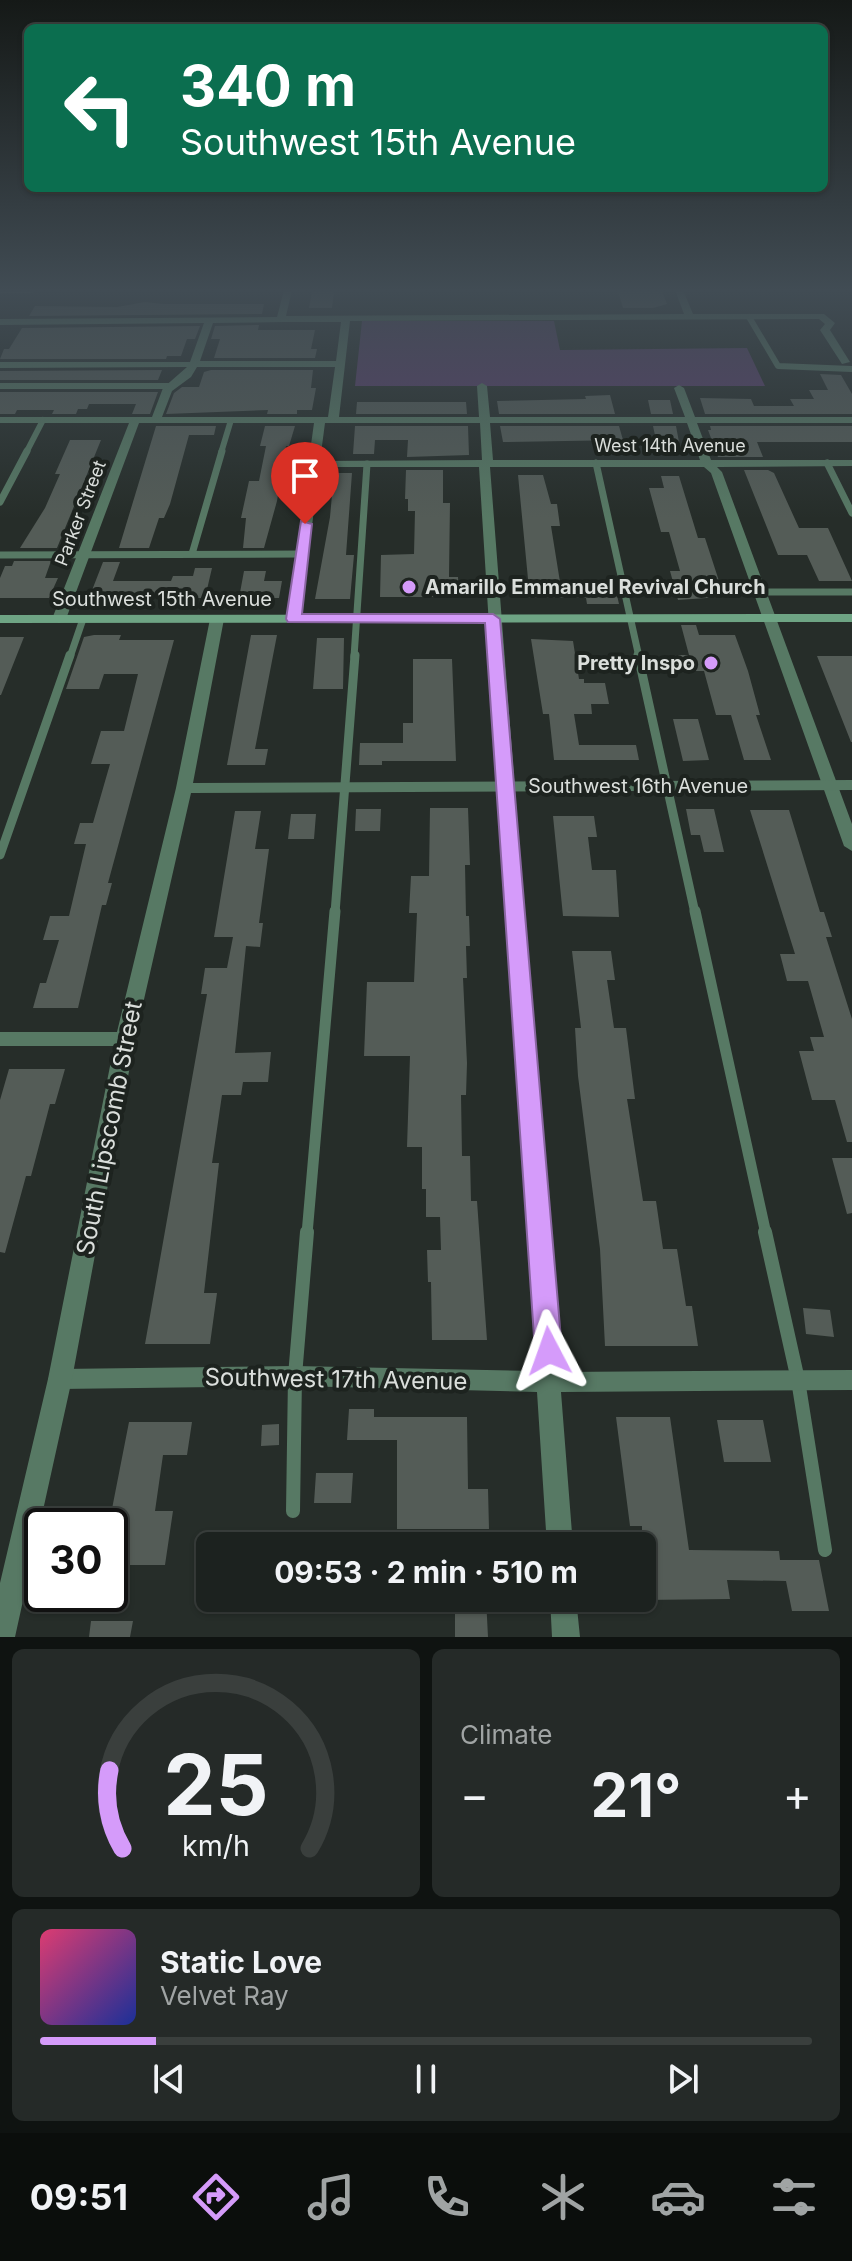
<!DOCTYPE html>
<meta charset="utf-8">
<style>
body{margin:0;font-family:Inter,sans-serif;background:#252a28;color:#f1f3f6;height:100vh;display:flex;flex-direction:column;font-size:30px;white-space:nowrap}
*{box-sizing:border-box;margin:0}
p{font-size:26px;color:#a0a4a4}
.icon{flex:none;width:44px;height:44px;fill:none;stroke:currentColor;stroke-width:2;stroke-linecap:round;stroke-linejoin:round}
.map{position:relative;height:1637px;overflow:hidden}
.sheet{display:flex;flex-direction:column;gap:12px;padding:12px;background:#0f1311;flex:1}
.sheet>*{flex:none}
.top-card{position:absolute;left:24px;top:24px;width:804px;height:168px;border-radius:12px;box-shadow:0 2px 6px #0004,0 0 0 2px #3a3f3d;background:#0b6e4f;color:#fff;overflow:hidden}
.speed{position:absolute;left:24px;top:1508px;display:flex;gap:16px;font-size:40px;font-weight:700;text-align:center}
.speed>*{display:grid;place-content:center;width:104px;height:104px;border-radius:50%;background:#1c221f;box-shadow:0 2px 6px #0004,0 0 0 2px #3a3f3d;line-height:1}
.speed .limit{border:4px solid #111;border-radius:12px;background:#fff;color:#111}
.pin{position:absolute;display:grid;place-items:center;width:68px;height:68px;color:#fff;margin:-82px -34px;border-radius:50% 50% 50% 0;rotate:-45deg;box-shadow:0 0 8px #0007}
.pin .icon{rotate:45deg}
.me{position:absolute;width:88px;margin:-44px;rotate:356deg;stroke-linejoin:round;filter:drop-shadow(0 0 6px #0008)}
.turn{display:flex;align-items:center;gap:28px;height:168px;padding:0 24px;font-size:36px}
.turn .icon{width:104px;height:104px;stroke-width:2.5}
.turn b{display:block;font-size:56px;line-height:68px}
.big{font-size:60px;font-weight:700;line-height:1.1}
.sheet .widget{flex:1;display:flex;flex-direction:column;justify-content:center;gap:12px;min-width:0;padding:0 28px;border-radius:12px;background:#252a28}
.sheet .dial{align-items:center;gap:0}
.dial svg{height:208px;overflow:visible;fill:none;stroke:#3a3f3d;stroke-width:7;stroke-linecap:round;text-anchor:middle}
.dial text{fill:#f1f3f6;stroke:none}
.song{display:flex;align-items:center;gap:24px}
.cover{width:96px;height:96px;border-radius:12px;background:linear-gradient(135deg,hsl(340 70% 55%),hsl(230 70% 35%))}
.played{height:8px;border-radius:4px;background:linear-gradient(90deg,#d59bfa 15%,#3a3f3d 15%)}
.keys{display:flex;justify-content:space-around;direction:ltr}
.heat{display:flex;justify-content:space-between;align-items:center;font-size:44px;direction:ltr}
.sheet .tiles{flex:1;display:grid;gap:12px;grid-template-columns:1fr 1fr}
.widget:last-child{grid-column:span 2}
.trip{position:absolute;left:196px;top:1532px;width:460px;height:80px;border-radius:12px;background:#1c221f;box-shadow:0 2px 6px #0004,0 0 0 2px #3a3f3d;font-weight:700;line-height:80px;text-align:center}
.menu{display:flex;height:128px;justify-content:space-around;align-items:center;background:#0b0e0c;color:#a0a4a4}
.menu .icon{width:56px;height:56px}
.menu .current{color:#d59bfa}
.menu b{font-size:36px;color:#f1f3f6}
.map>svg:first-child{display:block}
</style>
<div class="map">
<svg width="852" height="1637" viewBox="0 0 852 1637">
<rect width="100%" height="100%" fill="#262d29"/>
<path fill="#5b3f6d" d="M362,321h192l6,29 187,-2 18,38h-410z"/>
<path fill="#545c57" d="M618,291h44l5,13 -14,4h-30z
M312,292h22l-2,16h-23z
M145,302l18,2h101l-2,10 -233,2 6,-10 82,1z
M259,325l-1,5h57l-4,19h6l-2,9h-101l6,-19h-9l4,-13z
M200,326l-5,13h-8l-6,17h-14l-1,3h-166l4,-10h5l13,-21z
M162,370l-4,10h-158v-9z
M211,370h102l-2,18h5l-4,22h-15v4h-30l1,-4 -102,4 8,-21 8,-6h17l5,-15z
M820,374l21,1 11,19v20h-147l-5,-16 51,1 3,7h40l-4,-7h24l-5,-9h19z
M0,392h158l-8,22h-18l4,-10h-47l-2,5h-9l-2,5h-24l2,-4h-37l-2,4h-15z
M610,395l5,19h-116l-2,-13 89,-2 -1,-3z
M648,400h22l3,14h-22z
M357,402h109l1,12h-111z
M156,426h60l-2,9h-25l-19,69 -6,14h-5l-10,30h-30z
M265,426h30l-6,20h-3l-9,55 -13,47h-21l3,-30h-5l8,-37h10l7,-35h-6z
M355,426h113l1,29 -62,2 1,-17h-33l-1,14h-21z
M500,426h119l4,14 -120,2z
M653,426h23l3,16 -23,-2z
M710,426h142v16h-95l6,15h-45l-10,-27h3z
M70,440h31l-44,108h-37l25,-40 15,-34h-5z
M406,470h37v33h7l-1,74h9l1,20h-79l1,-42 33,-1 1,-43h-7v-12h-3z
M744,470h24l6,3 25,55h29l24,53h-33l-12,-26h-29z
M334,473h18l-6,82h8l-4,44h-35l15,-82z
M518,475h25l8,29h6l3,22h-9l9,56h54l5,22h-32l-1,-6h-59l-2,-19h3z
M661,476h18l19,62h7l14,43h-3l5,16 -43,3 -8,-29h10l-11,-39h-8l-12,-44h15z
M14,561h37l-6,17h13l-9,20h-49v-20l5,-12h7z
M103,562h17l-7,19h58l2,-5h20l2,-8h17l-7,30h-116z
M244,571h22l-2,10h18l-3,17h-40z
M681,625h15l3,10h36l13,36 12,44h-4l15,45h-27l-13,-45h-15l-12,-44h-28l-4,-16h17z
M94,635h27l-2,5h55l-66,243h4l-6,22h-4l-24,103h-45l7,-25h6l13,-43h-16l7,-24h19l17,-72h-12l6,-21h13l17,-59h-19l10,-33h23l14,-57h-34l-5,15h-33l18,-52z
M251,635h26l-22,114h13l-3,16h-38z
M0,637h24l-23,58h-1z
M317,638h27l-1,51h-30z
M531,639l42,2 6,38h5v4h21l4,21h-18l1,10h-18l5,31h57l3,15h-85l-5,-46h-6z
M817,656h35v86h-1z
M413,659h39l4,102h-74v4h-23l1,-22h43v-20h10z
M673,719h25l11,41 -26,1z
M430,808h38l2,57h-5l1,51h3l1,30h-4l1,32h-4l4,85 -1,32h-5l1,61h8l1,45h6l10,139h-55l-1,-58h-3l-1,-32h14l-1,-33h-14v-28h-4v-42h-15l3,-91h-46l3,-74h47l3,-69h-8l2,-37h18z
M356,809h25l-1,22h-25z
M686,809h28l10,43h-20l-4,-17h-9z
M750,810h39l31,102h4l8,25h-6l26,82v123h-5l-12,-42h-23l-13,-49h15l-4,-14h14l-16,-56h-21l-7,-27h15z
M235,811h26l-6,38h14l-10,74h4l-3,24 -14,-1 -11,107 36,-1 -3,30h-25l-2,13h-19l-10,68h7l-15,130h13l-7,51h-65l62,-350h-6l4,-26h22l6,-31h-19z
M291,814h25l-2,25h-26z
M553,816h41l3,21h-9l4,33h24l3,47 -56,-1z
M572,951h39l4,29h-8l7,48h12l9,71h-8l16,102h13l7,48h14l9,57h6l6,40h-93l-5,-97 -22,-173 -3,-48h6z
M9,1069h56l-10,35h-5l-19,72h-5l-21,77 -5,-1v-152z
M832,1158h20v55l-5,1z
M803,1308l27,2 4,27 -28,-3z
M349,1409h25v8h93l1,72h20l1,40h-92v-89h-50z
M616,1417h54l19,133 90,1 1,9h39l10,51h-37l-6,-30 -59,-1 3,19 -88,1v-74h-12z
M717,1420h46l8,42h-47z
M129,1422h63l-5,33h-24l-8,56h18l-8,54h-55v-46z
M279,1424v21l-18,1 1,-21z
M316,1473h37l-2,30h-37z
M455,1598h31l2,39h-33z
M91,1621h42l-3,16h-41z"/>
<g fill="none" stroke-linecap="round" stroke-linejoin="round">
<path stroke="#577964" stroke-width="6" d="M0,290h31
M749,317l29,49 74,3
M0,386h170
M26,453l17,-33
M221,453l10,-33"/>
<path stroke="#577964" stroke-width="7" d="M596,463l43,194
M827,463l25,50
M0,502l27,-51
M192,554l30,-103
M0,555l302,-1
M759,592h93
M70,657l13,-38
M354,657l13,-193"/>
<path stroke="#577964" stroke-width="9" d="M638,655l57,258
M0,855l70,-200
M335,913l20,-258"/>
<path stroke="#577964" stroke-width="11" d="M695,911l71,323
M307,1234l28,-323"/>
<path stroke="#577964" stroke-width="14" d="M765,1232l33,148 27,170
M293,1511l2,-135 12,-144"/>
<path fill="#577964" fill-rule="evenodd" d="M284,290h8l-6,26 398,-2 -9,-24h8l10,24h131l11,9 -5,7 20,32 -8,2 -22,-34 5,-6 -6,-5 -469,2 -11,96h140l-2,-31 5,-3 5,3 3,31h195l-11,-29 5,-3 5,3 11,29h157v6h-155l14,37h141v6l-135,1 5,5 130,352v27l-8,-5 -133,-373 -7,-6h-214l70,905 292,-2v20l-291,2 12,154h-26l-10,-154 -242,-6 -235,3 -8,-3 -4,-7 4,-7 8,-3 235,-3 241,5 -57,-904h-160l-18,152 -7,4 -7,-4 27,-196h-175l-73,196 -7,4 -7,-4 77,-196h-129v-6h152l11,-29 24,-21 -187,1v-6h190l14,-39 -204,2v-6l277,-2zM284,322h57l-5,39h-136l13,-38zM197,367h138l-7,50h-166l10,-26 19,-14zM325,423h155l2,37 -162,1zM490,423h197l13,37h-207z
M550,1598h26l4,39h-28z"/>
<path fill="#577964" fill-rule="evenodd" d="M217,615l7,4 -31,164 659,-3v10l-661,3 -56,246 -63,340 -57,258h-15v-54l48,-204 66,-333h-114v-14h117l59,-244 34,-169z"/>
<path fill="#6ea484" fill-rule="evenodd" d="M852,614v8l-852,1v-8z"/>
</g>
<linearGradient id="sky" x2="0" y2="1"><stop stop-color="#151917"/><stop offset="0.56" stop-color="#414c54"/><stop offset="1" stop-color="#414c54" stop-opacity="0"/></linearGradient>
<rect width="852" height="519" fill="url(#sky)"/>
<path fill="#d59bfa" stroke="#8a65a2" stroke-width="2" d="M301,521l11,3 -10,90h191l7,5 62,732 -4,8 -9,3 -10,-3 -4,-8 -50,-728 -197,-1 -2,-3z"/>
<g fill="#d59bfa" stroke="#1d231f" stroke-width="3">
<circle cx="409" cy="587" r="8"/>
<circle cx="711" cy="663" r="8"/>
</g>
<g text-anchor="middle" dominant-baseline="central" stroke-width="8" stroke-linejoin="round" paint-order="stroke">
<g font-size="18" fill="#dadedb" stroke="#1d231f">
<text x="670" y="445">West 14th Avenue</text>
<text transform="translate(80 513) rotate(-69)">Parker Street</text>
</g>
<g font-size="20" font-weight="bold" fill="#dadedb" stroke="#1d231f" text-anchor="start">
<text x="425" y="587">Amarillo Emmanuel Revival Church</text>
<text x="695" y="663" text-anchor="end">Pretty Inspo</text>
</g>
<g font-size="20" fill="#dadedb" stroke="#1d231f">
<text x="162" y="599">Southwest 15th Avenue</text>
<text x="638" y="786">Southwest 16th Avenue</text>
</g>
<g font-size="24" fill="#dadedb" stroke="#1d231f">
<text transform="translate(109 1128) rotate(-79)">South Lipscomb Street</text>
<text transform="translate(336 1379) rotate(1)">Southwest 17th Avenue</text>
</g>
</g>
</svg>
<div class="speed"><div class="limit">30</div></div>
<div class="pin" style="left:305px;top:524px;background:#d93025"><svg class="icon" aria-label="arrive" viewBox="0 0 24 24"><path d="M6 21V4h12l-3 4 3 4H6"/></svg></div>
<svg class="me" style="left:549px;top:1351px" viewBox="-20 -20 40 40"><path d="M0-17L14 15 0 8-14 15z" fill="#d59bfa" stroke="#fff" stroke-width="4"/></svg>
<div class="trip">09:53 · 2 min · 510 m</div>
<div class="top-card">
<div class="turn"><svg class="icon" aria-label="left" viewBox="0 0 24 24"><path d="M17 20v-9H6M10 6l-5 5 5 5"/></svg><div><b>340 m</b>Southwest 15th Avenue</div></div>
</div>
</div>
<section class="sheet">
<div class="tiles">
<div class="widget dial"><svg viewBox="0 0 100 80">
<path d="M14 69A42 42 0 1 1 86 69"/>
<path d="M14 69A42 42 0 0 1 9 39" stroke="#d59bfa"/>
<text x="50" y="56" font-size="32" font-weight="700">25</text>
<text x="50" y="72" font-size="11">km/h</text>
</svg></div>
<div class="widget"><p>Climate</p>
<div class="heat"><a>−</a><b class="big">21°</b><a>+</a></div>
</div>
<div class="widget">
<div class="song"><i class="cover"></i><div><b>Static Love</b><p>Velvet Ray</p></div></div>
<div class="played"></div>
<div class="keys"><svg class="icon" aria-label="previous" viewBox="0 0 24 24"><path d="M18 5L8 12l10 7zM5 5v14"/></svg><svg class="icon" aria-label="pause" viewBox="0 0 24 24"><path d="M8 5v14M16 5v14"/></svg><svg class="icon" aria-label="next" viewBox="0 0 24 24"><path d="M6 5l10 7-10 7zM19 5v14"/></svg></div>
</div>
</div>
</section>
<nav class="menu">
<b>09:51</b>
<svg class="icon current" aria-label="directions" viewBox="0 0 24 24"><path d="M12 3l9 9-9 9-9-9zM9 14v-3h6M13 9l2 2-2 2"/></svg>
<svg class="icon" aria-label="music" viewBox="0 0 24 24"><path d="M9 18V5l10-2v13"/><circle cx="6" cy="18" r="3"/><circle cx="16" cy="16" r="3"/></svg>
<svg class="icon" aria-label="phone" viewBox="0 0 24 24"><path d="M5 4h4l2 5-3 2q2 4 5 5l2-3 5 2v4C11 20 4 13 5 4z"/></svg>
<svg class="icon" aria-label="climate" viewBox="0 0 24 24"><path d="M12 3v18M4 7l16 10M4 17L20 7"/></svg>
<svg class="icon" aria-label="car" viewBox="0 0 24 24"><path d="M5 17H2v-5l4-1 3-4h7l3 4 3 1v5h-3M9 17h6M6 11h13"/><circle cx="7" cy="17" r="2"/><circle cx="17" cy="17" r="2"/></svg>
<svg class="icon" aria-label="filters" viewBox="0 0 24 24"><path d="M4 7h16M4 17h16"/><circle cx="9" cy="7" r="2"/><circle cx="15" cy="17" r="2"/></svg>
</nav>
